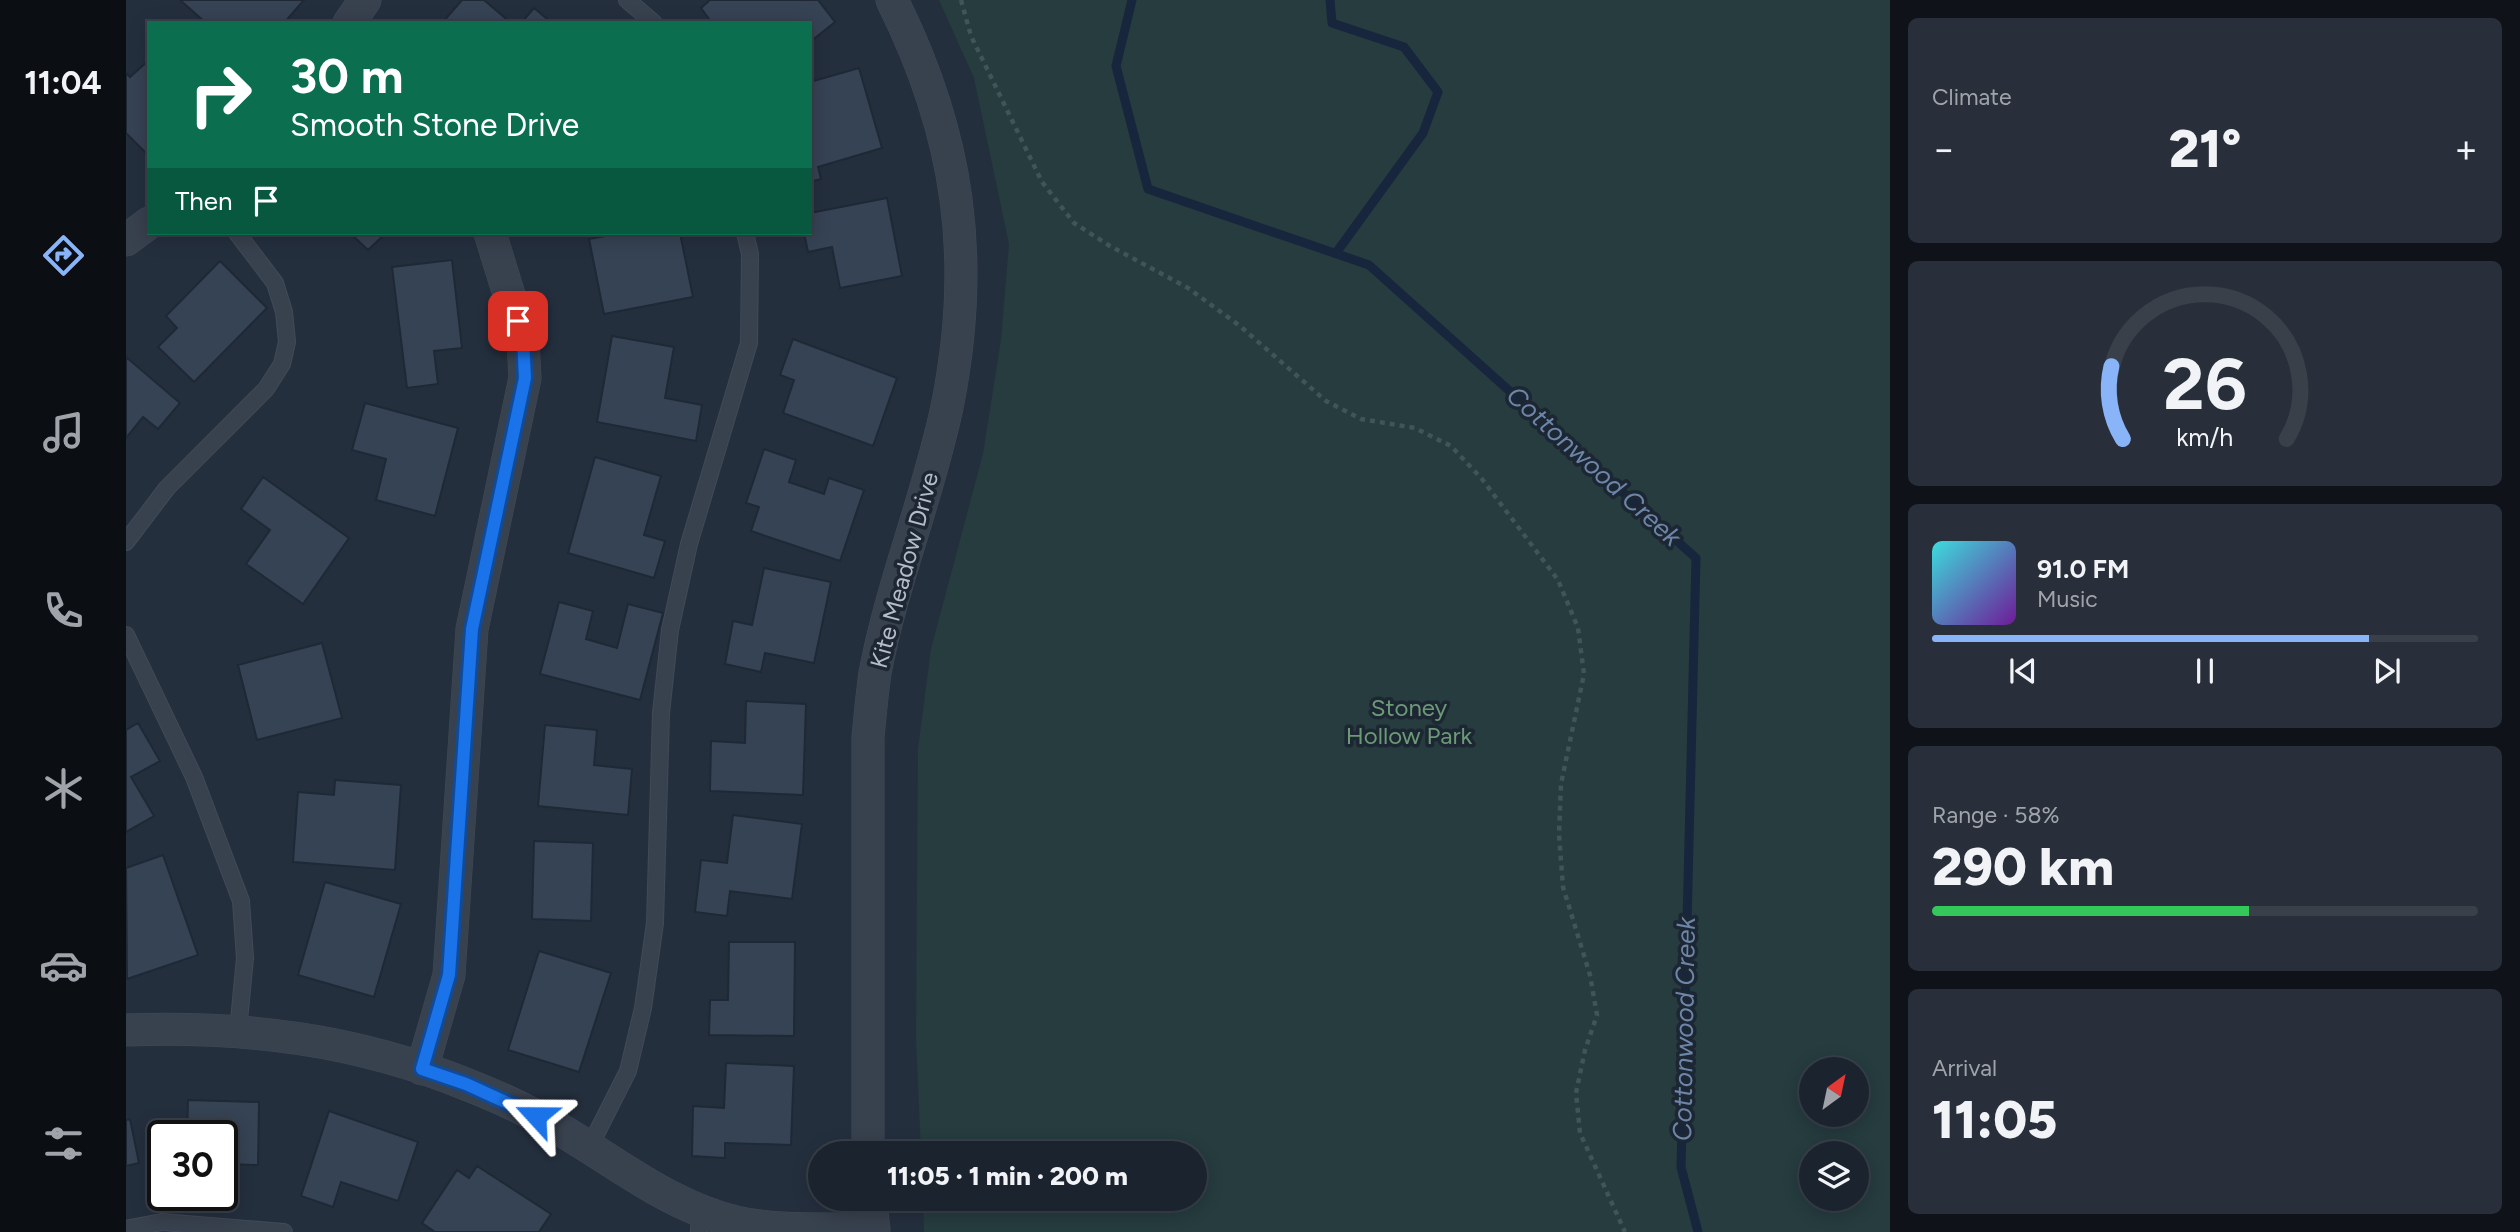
<!DOCTYPE html>
<meta charset="utf-8">
<style>
body{margin:0;font-family:Figtree,sans-serif;background:#282f3a;color:#f1f3f6;height:100vh;display:flex;flex-direction:column;font-size:26px;white-space:nowrap}
*{box-sizing:border-box;margin:0}
p{font-size:23px;color:#a0a4aa}
.icon{flex:none;width:38px;height:38px;fill:none;stroke:currentColor;stroke-width:2;stroke-linecap:round;stroke-linejoin:round}
.map{position:relative;flex:1;overflow:hidden}
.side{display:flex;flex-direction:column;gap:18px;padding:18px;background:#0f1319;width:630px}
.side>*{flex:none}
.guide{position:absolute;left:21px;top:21px;width:665px;height:214px;border-radius:0px;box-shadow:0 4px 18px #0003,0 0 0 2px #39404a;background:#0b6e4f;color:#fff;overflow:hidden}
.needle{width:46px;rotate:33deg}
.buttons{position:absolute;left:1673px;top:1057px;display:grid;gap:14px}
.buttons a{display:grid;place-items:center;width:70px;height:70px;border-radius:50%;background:#1b232e;box-shadow:0 4px 18px #0003,0 0 0 2px #39404a;font-size:35px}
.speed{position:absolute;left:21px;top:1120px;display:flex;gap:14px;font-size:35px;font-weight:700;text-align:center}
.speed>*{display:grid;place-content:center;width:91px;height:91px;border-radius:50%;background:#1b232e;box-shadow:0 4px 18px #0003,0 0 0 2px #39404a;line-height:1}
.speed .limit{border:4px solid #111;border-radius:10px;background:#fff;color:#111}
.pin{position:absolute;display:grid;place-items:center;width:60px;height:60px;color:#fff;margin:-30px;border-radius:14px;box-shadow:0 4px 10px #0006}
.me{position:absolute;width:77px;margin:-38px;rotate:294deg;stroke-linejoin:round;filter:drop-shadow(0 0 5px #0008)}
.turn{display:flex;align-items:center;gap:24px;height:147px;padding:0 28px;font-size:32px}
.turn .icon{width:91px;height:91px;stroke-width:2.5}
.turn b{display:block;font-size:49px;line-height:60px}
.then{display:flex;align-items:center;height:66px;padding:0 28px;background:#0003;gap:14px;font-size:26px}
.big{font-size:52px;font-weight:800;line-height:1.1}
.side .card{flex:1;display:flex;flex-direction:column;justify-content:center;gap:10px;min-width:0;padding:0 24px;border-radius:10px;background:#282f3a}
.side .dial{align-items:center;gap:0}
.dial svg{height:182px;overflow:visible;fill:none;stroke:#39404a;stroke-width:7;stroke-linecap:round;text-anchor:middle}
.dial text{fill:#f1f3f6;stroke:none}
.song{display:flex;align-items:center;gap:21px}
.cover{width:84px;height:84px;border-radius:10px;background:linear-gradient(135deg,hsl(180 70% 55%),hsl(280 70% 35%))}
.played{height:7px;border-radius:4px;background:linear-gradient(90deg,#8ab4f8 80%,#39404a 80%)}
.keys{display:flex;justify-content:space-around;direction:ltr}
.heat{display:flex;justify-content:space-between;align-items:center;font-size:38px;direction:ltr}
.charge{height:10px;border-radius:5px;background:linear-gradient(90deg,#34c759 58%,#39404a 0)}
.trip{position:absolute;left:682px;top:1141px;width:399px;height:70px;border-radius:35px;background:#1b232e;box-shadow:0 4px 18px #0003,0 0 0 2px #39404a;font-weight:800;line-height:70px;text-align:center}
main{display:flex;flex:1;min-height:0}
.tab-bar{display:flex;flex-direction:column;width:126px;justify-content:space-around;align-items:center;background:#0b0e12;color:#a0a4aa}
.tab-bar .icon{width:49px;height:49px}
.tab-bar .current{color:#8ab4f8}
.tab-bar b{font-size:32px;color:#f1f3f6}
.map>svg:first-child{display:block}
</style>
<main>
<nav class="tab-bar">
<b>11:04</b>
<svg class="icon current" aria-label="directions" viewBox="0 0 24 24"><path d="M12 3l9 9-9 9-9-9zM9 14v-3h6M13 9l2 2-2 2"/></svg>
<svg class="icon" aria-label="music" viewBox="0 0 24 24"><path d="M9 18V5l10-2v13"/><circle cx="6" cy="18" r="3"/><circle cx="16" cy="16" r="3"/></svg>
<svg class="icon" aria-label="phone" viewBox="0 0 24 24"><path d="M5 4h4l2 5-3 2q2 4 5 5l2-3 5 2v4C11 20 4 13 5 4z"/></svg>
<svg class="icon" aria-label="climate" viewBox="0 0 24 24"><path d="M12 3v18M4 7l16 10M4 17L20 7"/></svg>
<svg class="icon" aria-label="car" viewBox="0 0 24 24"><path d="M5 17H2v-5l4-1 3-4h7l3 4 3 1v5h-3M9 17h6M6 11h13"/><circle cx="7" cy="17" r="2"/><circle cx="17" cy="17" r="2"/></svg>
<svg class="icon" aria-label="filters" viewBox="0 0 24 24"><path d="M4 7h16M4 17h16"/><circle cx="9" cy="7" r="2"/><circle cx="15" cy="17" r="2"/></svg>
</nav>
<div class="map">
<svg width="1764" height="1232" viewBox="0 0 1764 1232">
<rect width="100%" height="100%" fill="#242f3e"/>
<path fill="#263c3f" fill-rule="evenodd" d="M813,0h951v1232h-966l-1,-33h272v-46h-274l-5,-117 2,-287 13,-100 52,-195 18,-114 8,-96 -35,-166zM1685,1069h46v46h-46zM1685,1153h46v46h-46z"/>
<g fill="none" stroke-linecap="round" stroke-linejoin="round">
<path stroke="#17263c" stroke-width="9" d="M1006,0l-16,66 32,123 221,76 327,293 -15,609 17,65
M1204,0l2,23 72,24 34,45 -15,41 -87,120"/>
</g>
<path fill="#364354" stroke="#1f2835" stroke-width="2" d="M54,0h124l-20,23h-78z
M336,0h22l27,23h-69z
M584,0h108l17,22 -25,20v-19h-98l-11,-15z
M408,8l18,15h-31z
M23,60v92l-2,2 -21,-21v-60l4,4z
M733,68l23,80 -64,19 3,12 -11,3v-100z
M761,198l15,78 -62,12 -8,-41 -24,5 -4,-19h6v-20z
M224,233h36l-18,17z
M496,233h58l13,64 -89,17 -15,-75z
M326,260l10,88 -28,3 4,33 -31,4 -15,-121z
M94,261l47,47 -73,74 -36,-35 19,-19 -11,-12z
M486,336l62,11 -9,51 37,7 -6,36 -99,-19z
M667,339l104,39 -24,68 -90,-33 11,-33 -14,-5z
M0,357l54,46 -22,26 -15,-12 -17,21z
M239,403l93,25 -23,88 -59,-16 10,-41 -34,-9z
M638,449l32,11 -7,22 35,12 5,-16 35,12 -24,71 -89,-30 8,-24 -13,-4z
M469,457l66,19 -17,59 21,6 -11,37 -86,-25z
M137,477l86,61 -46,66 -57,-40 24,-34 -29,-21z
M638,568l67,14 -17,81 -49,-10 -4,19 -36,-8 8,-43 19,4z
M433,602l34,9 -7,28 31,9 11,-44 35,9 -23,87 -100,-26z
M196,643l20,75 -85,22 -19,-75z
M620,701l60,3 -3,91 -93,-4 1,-50 34,2z
M12,723l22,38 -29,16 23,39 -28,16v-102z
M419,725l52,5 -3,35 38,4 -4,46 -90,-9z
M209,780l66,5 -6,85 -102,-8 5,-70 36,3z
M607,815l69,9 -10,75 -62,-8 -3,25 -32,-4 6,-52 26,3z
M408,841l59,2 -2,78 -59,-2z
M37,855l35,100 -71,24 -1,-111z
M199,882l76,22 -27,93 -76,-22z
M603,942h66l-1,94 -85,-1 1,-35h18z
M413,951l72,22 -32,99 -71,-22z
M600,1063l68,3 -3,79 -66,-2v15l-33,-2 1,-50 31,2z
M62,1100l71,2 -1,63 -36,-1v-28h-35z
M203,1111l89,31 -20,59 -57,-19 -8,25 -32,-11z
M4,1119l9,44 -13,3v-46z
M351,1166l74,48 -12,18h-104l-13,-9 35,-53 12,8z"/>
<g fill="none" stroke-linecap="round" stroke-linejoin="round">
<g stroke="#414a57" stroke-width="18">
<path id="lane" d="M501,0l27,23
M0,542l41,-54 99,-99 16,-25 5,-22 -3,-30 -9,-29 -38,-50
M0,635l68,142 47,124 4,57 -7,73
M463,1148l39,-77 15,-63 12,-85 6,-210 9,-83 19,-86 60,-201 1,-89 -5,-21
M0,1229l36,-7 122,10
M573,1232l1,-21"/>
</g>
<g stroke="#414a57" stroke-width="33">
<path id="street" d="M223,23l16,-23
M0,240l23,-17
M0,1030c120,-4 230,9 342,55 23,9 46,19 68,31 66,34 126,89 200,106 44,10 93,6 138,7
M296,1069l27,-94 23,-346 53,-251 -2,-38 -33,-107
M742,1153v-416c2,-21 4,-43 7,-64 17,-90 53,-176 72,-266 30,-148 12,-273 -55,-407
M745,1199l3,33"/>
</g>
<path stroke="#3f5557" stroke-width="4.5" stroke-dasharray="5 5" stroke-linecap="butt" d="M835,0l10,36 71,146 32,41 36,23 78,42 52,38 86,75 35,18 54,9 36,18 31,33 76,101 20,48 6,46 -23,110 -2,50 4,53 27,88 7,40 -12,35 -9,43 4,40 45,99"/>
<use href="#lane" stroke="#38414e" stroke-width="16"/>
<use href="#street" stroke="#38414e" stroke-width="32"/>
</g>
<g fill="none" stroke-linecap="round" stroke-linejoin="round">
<g stroke="#114b97" stroke-width="18">
<path id="route" d="M392,321l5,19 2,38 -53,251 -23,346 -27,94 44,15 70,32"/>
</g>
<use href="#route" stroke="#1a73e8" stroke-width="12"/>
</g>
<g text-anchor="middle" dominant-baseline="central" stroke-width="7" stroke-linejoin="round" paint-order="stroke">
<g font-size="24" fill="#b4bcc9" stroke="#1d2633">
<text transform="translate(778 570) rotate(-75)">Kite Meadow Drive</text>
</g>
<g font-size="24" fill="#6b9a76" stroke="#1d2633">
<text x="1283" y="707">Stoney<tspan x="1283" dy="28">Hollow Park</tspan></text>
</g>
<g font-size="26" font-style="italic" fill="#6d86a8" stroke="#1d2633">
<text transform="translate(1468 466) rotate(42)">Cottonwood Creek</text>
<text transform="translate(1558 1029) rotate(-89)">Cottonwood Creek</text>
</g>
</g>
</svg>
<div class="buttons">
<a><svg class="needle" viewBox="-14 -14 28 28"><path d="M0-13l5 13h-10z" fill="#e53935"/><path d="M0 13l5-13h-10z" fill="#a0a4aa"/></svg></a>
<a><svg class="icon" aria-label="layers" viewBox="0 0 24 24"><path d="M12 4l9 5-9 5-9-5zM3 14l9 5 9-5"/></svg></a>
</div>
<div class="speed"><div class="limit">30</div></div>
<div class="pin" style="left:392px;top:321px;background:#d93025"><svg class="icon" aria-label="arrive" viewBox="0 0 24 24"><path d="M6 21V4h12l-3 4 3 4H6"/></svg></div>
<svg class="me" style="left:410px;top:1116px" viewBox="-20 -20 40 40"><path d="M0-17L14 15 0 8-14 15z" fill="#1a73e8" stroke="#fff" stroke-width="4"/></svg>
<div class="trip">11:05 · 1 min · 200 m</div>
<div class="guide">
<div class="turn"><svg class="icon" aria-label="right" viewBox="0 0 24 24"><path d="M7 20v-9h11M14 6l5 5-5 5"/></svg><div><b>30 m</b>Smooth Stone Drive</div></div>
<div class="then">Then<svg class="icon" aria-label="arrive" viewBox="0 0 24 24"><path d="M6 21V4h12l-3 4 3 4H6"/></svg></div>
</div>
</div>
<section class="side">
<div class="card"><p>Climate</p>
<div class="heat"><a>−</a><b class="big">21°</b><a>+</a></div>
</div>
<div class="card dial"><svg viewBox="0 0 100 80">
<path d="M14 69A42 42 0 1 1 86 69"/>
<path d="M14 69A42 42 0 0 1 9 37" stroke="#8ab4f8"/>
<text x="50" y="56" font-size="32" font-weight="700">26</text>
<text x="50" y="72" font-size="11">km/h</text>
</svg></div>
<div class="card">
<div class="song"><i class="cover"></i><div><b>91.0 FM</b><p>Music</p></div></div>
<div class="played"></div>
<div class="keys"><svg class="icon" aria-label="previous" viewBox="0 0 24 24"><path d="M18 5L8 12l10 7zM5 5v14"/></svg><svg class="icon" aria-label="pause" viewBox="0 0 24 24"><path d="M8 5v14M16 5v14"/></svg><svg class="icon" aria-label="next" viewBox="0 0 24 24"><path d="M6 5l10 7-10 7zM19 5v14"/></svg></div>
</div>
<div class="card"><p>Range · 58%</p><b class="big">290 km</b><div class="charge"></div></div>
<div class="card"><p>Arrival</p><b class="big">11:05</b></div>
</section>
</main>
